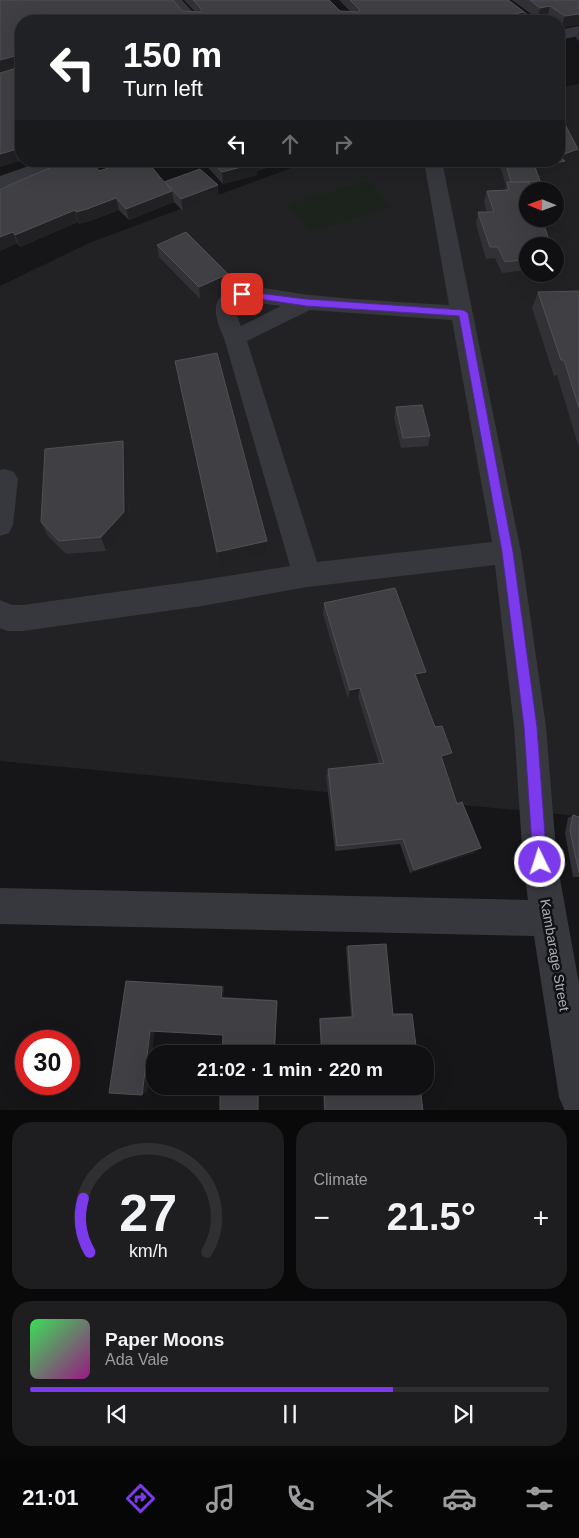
<!DOCTYPE html>
<meta charset="utf-8">
<style>
body{margin:0;font-family:Helvetica,sans-serif;background:#1e1e20;color:#f1f3f6;height:100vh;display:flex;flex-direction:column;font-size:19px;white-space:nowrap}
*{box-sizing:border-box;margin:0}
p{font-size:16px;color:#9c9d9f}
.icon{flex:none;width:28px;height:28px;fill:none;stroke:currentColor;stroke-width:2;stroke-linecap:round;stroke-linejoin:round}
.map{position:relative;height:1110px;overflow:hidden}
.details{display:flex;flex-direction:column;gap:12px;padding:12px;background:#09090a;flex:1}
.details>*{flex:none}
.top-card{position:absolute;left:15px;top:15px;width:550px;height:152px;border-radius:20px;box-shadow:0 5px 20px #0002,0 0 0 1px #303032;background:#202124;color:#fff;overflow:hidden}
.needle{width:32px;rotate:271deg}
.tools{position:absolute;left:519px;top:182px;display:grid;gap:10px}
.tools a{display:grid;place-items:center;width:45px;height:45px;border-radius:50%;background:#101012;box-shadow:0 5px 20px #0002,0 0 0 1px #303032;font-size:25px}
.speed{position:absolute;left:15px;top:1030px;display:flex;gap:10px;font-size:25px;font-weight:700;text-align:center}
.speed>*{display:grid;place-content:center;width:65px;height:65px;border-radius:50%;background:#101012;box-shadow:0 5px 20px #0002,0 0 0 1px #303032;line-height:1}
.speed .limit{border:8px solid #d22;background:#fff;color:#111}
.pin{position:absolute;display:grid;place-items:center;width:42px;height:42px;color:#fff;margin:-21px;border-radius:10px;box-shadow:0 2px 8px #0006}
.me{position:absolute;width:55px;margin:-28px;rotate:356deg;stroke-linejoin:round;filter:drop-shadow(0 0 4px #0008)}
.turn{display:flex;align-items:center;gap:18px;height:105px;padding:0 25px;font-size:22px}
.turn .icon{width:65px;height:65px;stroke-width:2.5}
.turn b{display:block;font-size:35px;line-height:42px}
.lanes{display:flex;align-items:center;height:48px;padding:0 25px;background:#0003;justify-content:center;gap:25px;direction:ltr}
.lanes .off{opacity:.35}
.big{font-size:38px;font-weight:700;line-height:1.1}
.details .widget{flex:1;display:flex;flex-direction:column;justify-content:center;gap:8px;min-width:0;padding:0 18px;border-radius:20px;background:#1e1e20}
.details .dial{align-items:center;gap:0}
.dial svg{height:130px;overflow:visible;fill:none;stroke:#303032;stroke-width:7;stroke-linecap:round;text-anchor:middle}
.dial text{fill:#f1f3f6;stroke:none}
.song{display:flex;align-items:center;gap:15px}
.cover{width:60px;height:60px;border-radius:8px;background:linear-gradient(135deg,hsl(130 70% 55%),hsl(310 70% 35%))}
.played{height:5px;border-radius:2px;background:linear-gradient(90deg,#7c3aed 70%,#303032 70%)}
.keys{display:flex;justify-content:space-around;direction:ltr}
.heat{display:flex;justify-content:space-between;align-items:center;font-size:28px;direction:ltr}
.details .tiles{flex:1;display:grid;gap:12px;grid-template-columns:1fr 1fr}
.widget:last-child{grid-column:span 2}
.trip{position:absolute;left:146px;top:1045px;width:288px;height:50px;border-radius:20px;background:#101012;box-shadow:0 5px 20px #0002,0 0 0 1px #303032;font-weight:700;line-height:50px;text-align:center}
.menu{display:flex;height:80px;justify-content:space-around;align-items:center;background:#060607;color:#9c9d9f}
.menu .icon{width:35px;height:35px}
.menu .on{color:#7c3aed}
.menu b{font-size:22px;color:#f1f3f6}
.map>svg:first-child{display:block}
</style>
<div class="map">
<svg width="579" height="1111" viewBox="0 0 579 1111">
<rect width="100%" height="100%" fill="#161618"/>
<path fill="#222225" fill-rule="evenodd" d="M579,84v732l-579,-55v-475l89,-43 221,-82h249v-73zM528,191h27v28h-27zM528,246h27v28h-27z"/>
<path fill="#1c231d" d="M367,181l24,26 -80,25 -23,-27z"/>
<g fill="none" stroke-linecap="round" stroke-linejoin="round">
<path fill="#37383d" fill-rule="evenodd" d="M167,0h15l19,21h-16z
M493,0h16l28,21h-17z
M579,26v10l-20,4v-10z
M43,161h28l-3,4 -68,23v-12z
M424,161h18l79,391 25,175 11,135 22,122v127h-14l-6,-14 -25,-161 -534,-12v-36l528,12 -5,-38 -9,-135 -19,-162 -188,22 -105,19 -179,25h-16l-7,-3v-28l12,5h11l179,-25 88,-14 -66,-228c-7,-16 -16,-37 4,-47 6,-3 13,-4 19,-4 21,0 43,6 64,8 46,5 92,7 138,10zM243,301l38,5 -40,20c-4,-9 -7,-19 2,-25zM310,310l142,10 40,222 -175,20 -70,-221z
M5,469l9,3 4,7 -5,46 -4,8 -9,3v-66z"/>
</g>
<path fill="#323236" d="M184,0h145l11,11h10l-11,-11h169l16,12 -503,9 161,-10 13,1z
M512,0h67l-18,28 -2,-2v-5h-6l-6,-4 -9,2z
M579,29v12l-3,-3z
M574,160l-10,4 -3,8 -22,5 1,4 -3,10h-9v79l-26,3 -7,-15 -9,1 -10,-35 2,-12h9l-3,-10 3,-11 18,-1 1,-5 -8,-24h61z
M202,161h86l-31,10v4l-34,9z
M77,168l22,3 65,11 55,15 -36,14 -10,-10 1,1 -45,18 -10,-10 -29,11 -11,3 -1,-2 -58,25 -3,-4 -17,8v-62z
M157,245l71,29 1,11 -29,14 -41,-42z
M538,292l41,1v155l-22,-73 -3,1 -22,-68z
M175,361l92,180 1,13 -49,11z
M396,407l34,29 -2,10 -27,2 -7,-30z
M127,456l2,70 -23,25 -40,3 -18,-18 -7,-14z
M324,603l102,69 -5,9 -3,1 28,79h-3l14,43 17,49 -64,20 -10,-29 -65,7 -9,-75 2,-7 51,-5 -21,-67 -10,2 -25,-85z
M573,815l6,2v60h-6l-8,-44 3,-15z
M348,946l45,67h14l5,1 5,40h-96l-2,-36 32,-2 -5,-69z
M130,981l94,5 -1,11 54,3 -2,54 -52,-19 -69,-4 -7,60 -5,4z
M323,1086h97l3,25h-99z"/>
<path fill="#212124" d="M550,6l-3,11 -9,2 2,-11z
M524,12l-2,9h-40z
M579,14v11l-18,3 4,-12z
M19,55l2,12 -21,5v-12z
M21,148v13l-21,6v-13z
M578,149l-4,11 -10,4 -3,8 -29,6 3,-11 24,-11z
M254,161h34l-31,10v4l-34,9 -1,-12z
M218,185l1,12 -36,14 -2,-12z
M172,191l2,11 -45,18 -3,-11z
M116,198l3,12 -29,11 -11,3 -3,-12z
M75,210l3,12 -58,25 -5,-12z
M13,232l4,11 -17,8v-14z
M228,274l1,11 -29,14 -1,-12z
M123,441l4,15 2,70 -23,25 -5,-14z
M267,541l1,13 -49,11 -2,-13z
M426,672l-5,9 -10,3 4,-10z
M360,688l-2,9 -10,2 2,-9z
M452,753l-6,8 -10,2 5,-7z
M481,848l-7,5 -64,20 4,-3z
M224,986l-1,11 -2,1 1,-11z
M155,1030l-8,61 -5,4 8,-64z
M258,1086h1v25h-1z"/>
<path fill="#3f3f44" stroke="#4f5156" d="M0,0h173l9,11 18,1 2,-2 -9,-10h136l11,11 18,1 2,-2 -10,-10h158l16,12 -42,9h-461v127l-21,6v-81l20,-6 -1,-12 -19,5z
M530,0h49v14l-14,2 -15,-10 -10,2z
M559,113l19,36 -19,7 6,5 -30,6 5,14 -29,1 -6,-21h54z
M66,161h4l7,7 16,-5 6,8 31,-10h17l17,21 36,-13 18,16 -37,14 -15,-16 6,8 -46,18 -10,-11 -29,11 -11,3 -1,-2 -60,25 -2,-3 -13,5v-48z
M211,161h44l2,2 -35,9z
M507,182h22l4,9h-5v28h14l9,27h-23v13l-23,3 -7,-15h-8l-12,-35h16l-7,-21 22,-1z
M186,232l42,42 -29,13 -42,-42z
M578,291l1,2v115l-15,-48h-3l-23,-68z
M217,353l50,188 -50,11 -42,-191z
M422,405l8,31 -27,2 -7,-31z
M123,441l1,71 -23,25 -42,4 -18,-19 4,-73z
M395,588l31,84 -11,2 20,53 7,-1 10,27 -11,3 16,48 5,-2 19,46 -67,22 -11,-31 -66,7 -9,-77 56,-6 -24,-75 -10,2 -26,-87z
M573,815l6,2v56l-9,-43z
M386,944l7,71 19,-1 5,40h-95l-2,-35 33,-2 -5,-71z
M126,981l96,6 -1,11 56,3 -3,53h-52l1,-19 -73,-4 -8,64 -33,-2z
M220,1086h38v25h-38z
M324,1086h96l3,25h-98z"/>
<path fill="#7c3aed" stroke="#51269a" d="M242,291l64,8 157,11 5,3 45,239 24,175 10,135 -2,5 -5,2 -5,-2 -2,-5 -9,-135 -22,-175 -43,-236 -153,-10 -67,-10 -1,-2z"/>
<g text-anchor="middle" dominant-baseline="central" stroke-width="5" stroke-linejoin="round" paint-order="stroke">
<g font-size="14" fill="#a8adb8" stroke="#111113">
<text transform="translate(555 955) rotate(80)">Kambarage Street</text>
</g>
</g>
</svg>
<div class="tools">
<a><svg class="needle" viewBox="-14 -14 28 28"><path d="M0-13l5 13h-10z" fill="#e53935"/><path d="M0 13l5-13h-10z" fill="#9c9d9f"/></svg></a>
<a><svg class="icon" aria-label="search" viewBox="0 0 24 24"><circle cx="10" cy="10" r="6"/><path d="M15 15l6 6"/></svg></a>
</div>
<div class="speed"><div class="limit">30</div></div>
<div class="pin" style="left:242px;top:294px;background:#d93025"><svg class="icon" aria-label="arrive" viewBox="0 0 24 24"><path d="M6 21V4h12l-3 4 3 4H6"/></svg></div>
<svg class="me" style="left:540px;top:862px" viewBox="-20 -20 40 40"><circle r="17" fill="#7c3aed" stroke="#fff" stroke-width="3"/><path d="M0-11L8 9 0 5-8 9z" fill="#fff"/></svg>
<div class="trip">21:02 · 1 min · 220 m</div>
<div class="top-card">
<div class="turn"><svg class="icon" aria-label="left" viewBox="0 0 24 24"><path d="M17 20v-9H6M10 6l-5 5 5 5"/></svg><div><b>150 m</b>Turn left</div></div>
<div class="lanes"><svg class="icon" aria-label="left" viewBox="0 0 24 24"><path d="M17 20v-9H6M10 6l-5 5 5 5"/></svg><svg class="icon off" aria-label="ahead" viewBox="0 0 24 24"><path d="M12 20V5M6 11l6-6 6 6"/></svg><svg class="icon off" aria-label="right" viewBox="0 0 24 24"><path d="M7 20v-9h11M14 6l5 5-5 5"/></svg></div>
</div>
</div>
<section class="details">
<div class="tiles">
<div class="widget dial"><svg viewBox="0 0 100 80">
<path d="M14 69A42 42 0 1 1 86 69"/>
<path d="M14 69A42 42 0 0 1 10 36" stroke="#7c3aed"/>
<text x="50" y="56" font-size="32" font-weight="700">27</text>
<text x="50" y="72" font-size="11">km/h</text>
</svg></div>
<div class="widget"><p>Climate</p>
<div class="heat"><a>−</a><b class="big">21.5°</b><a>+</a></div>
</div>
<div class="widget">
<div class="song"><i class="cover"></i><div><b>Paper Moons</b><p>Ada Vale</p></div></div>
<div class="played"></div>
<div class="keys"><svg class="icon" aria-label="previous" viewBox="0 0 24 24"><path d="M18 5L8 12l10 7zM5 5v14"/></svg><svg class="icon" aria-label="pause" viewBox="0 0 24 24"><path d="M8 5v14M16 5v14"/></svg><svg class="icon" aria-label="next" viewBox="0 0 24 24"><path d="M6 5l10 7-10 7zM19 5v14"/></svg></div>
</div>
</div>
</section>
<nav class="menu">
<b>21:01</b>
<svg class="icon on" aria-label="directions" viewBox="0 0 24 24"><path d="M12 3l9 9-9 9-9-9zM9 14v-3h6M13 9l2 2-2 2"/></svg>
<svg class="icon" aria-label="music" viewBox="0 0 24 24"><path d="M9 18V5l10-2v13"/><circle cx="6" cy="18" r="3"/><circle cx="16" cy="16" r="3"/></svg>
<svg class="icon" aria-label="phone" viewBox="0 0 24 24"><path d="M5 4h4l2 5-3 2q2 4 5 5l2-3 5 2v4C11 20 4 13 5 4z"/></svg>
<svg class="icon" aria-label="climate" viewBox="0 0 24 24"><path d="M12 3v18M4 7l16 10M4 17L20 7"/></svg>
<svg class="icon" aria-label="car" viewBox="0 0 24 24"><path d="M5 17H2v-5l4-1 3-4h7l3 4 3 1v5h-3M9 17h6M6 11h13"/><circle cx="7" cy="17" r="2"/><circle cx="17" cy="17" r="2"/></svg>
<svg class="icon" aria-label="filters" viewBox="0 0 24 24"><path d="M4 7h16M4 17h16"/><circle cx="9" cy="7" r="2"/><circle cx="15" cy="17" r="2"/></svg>
</nav>
